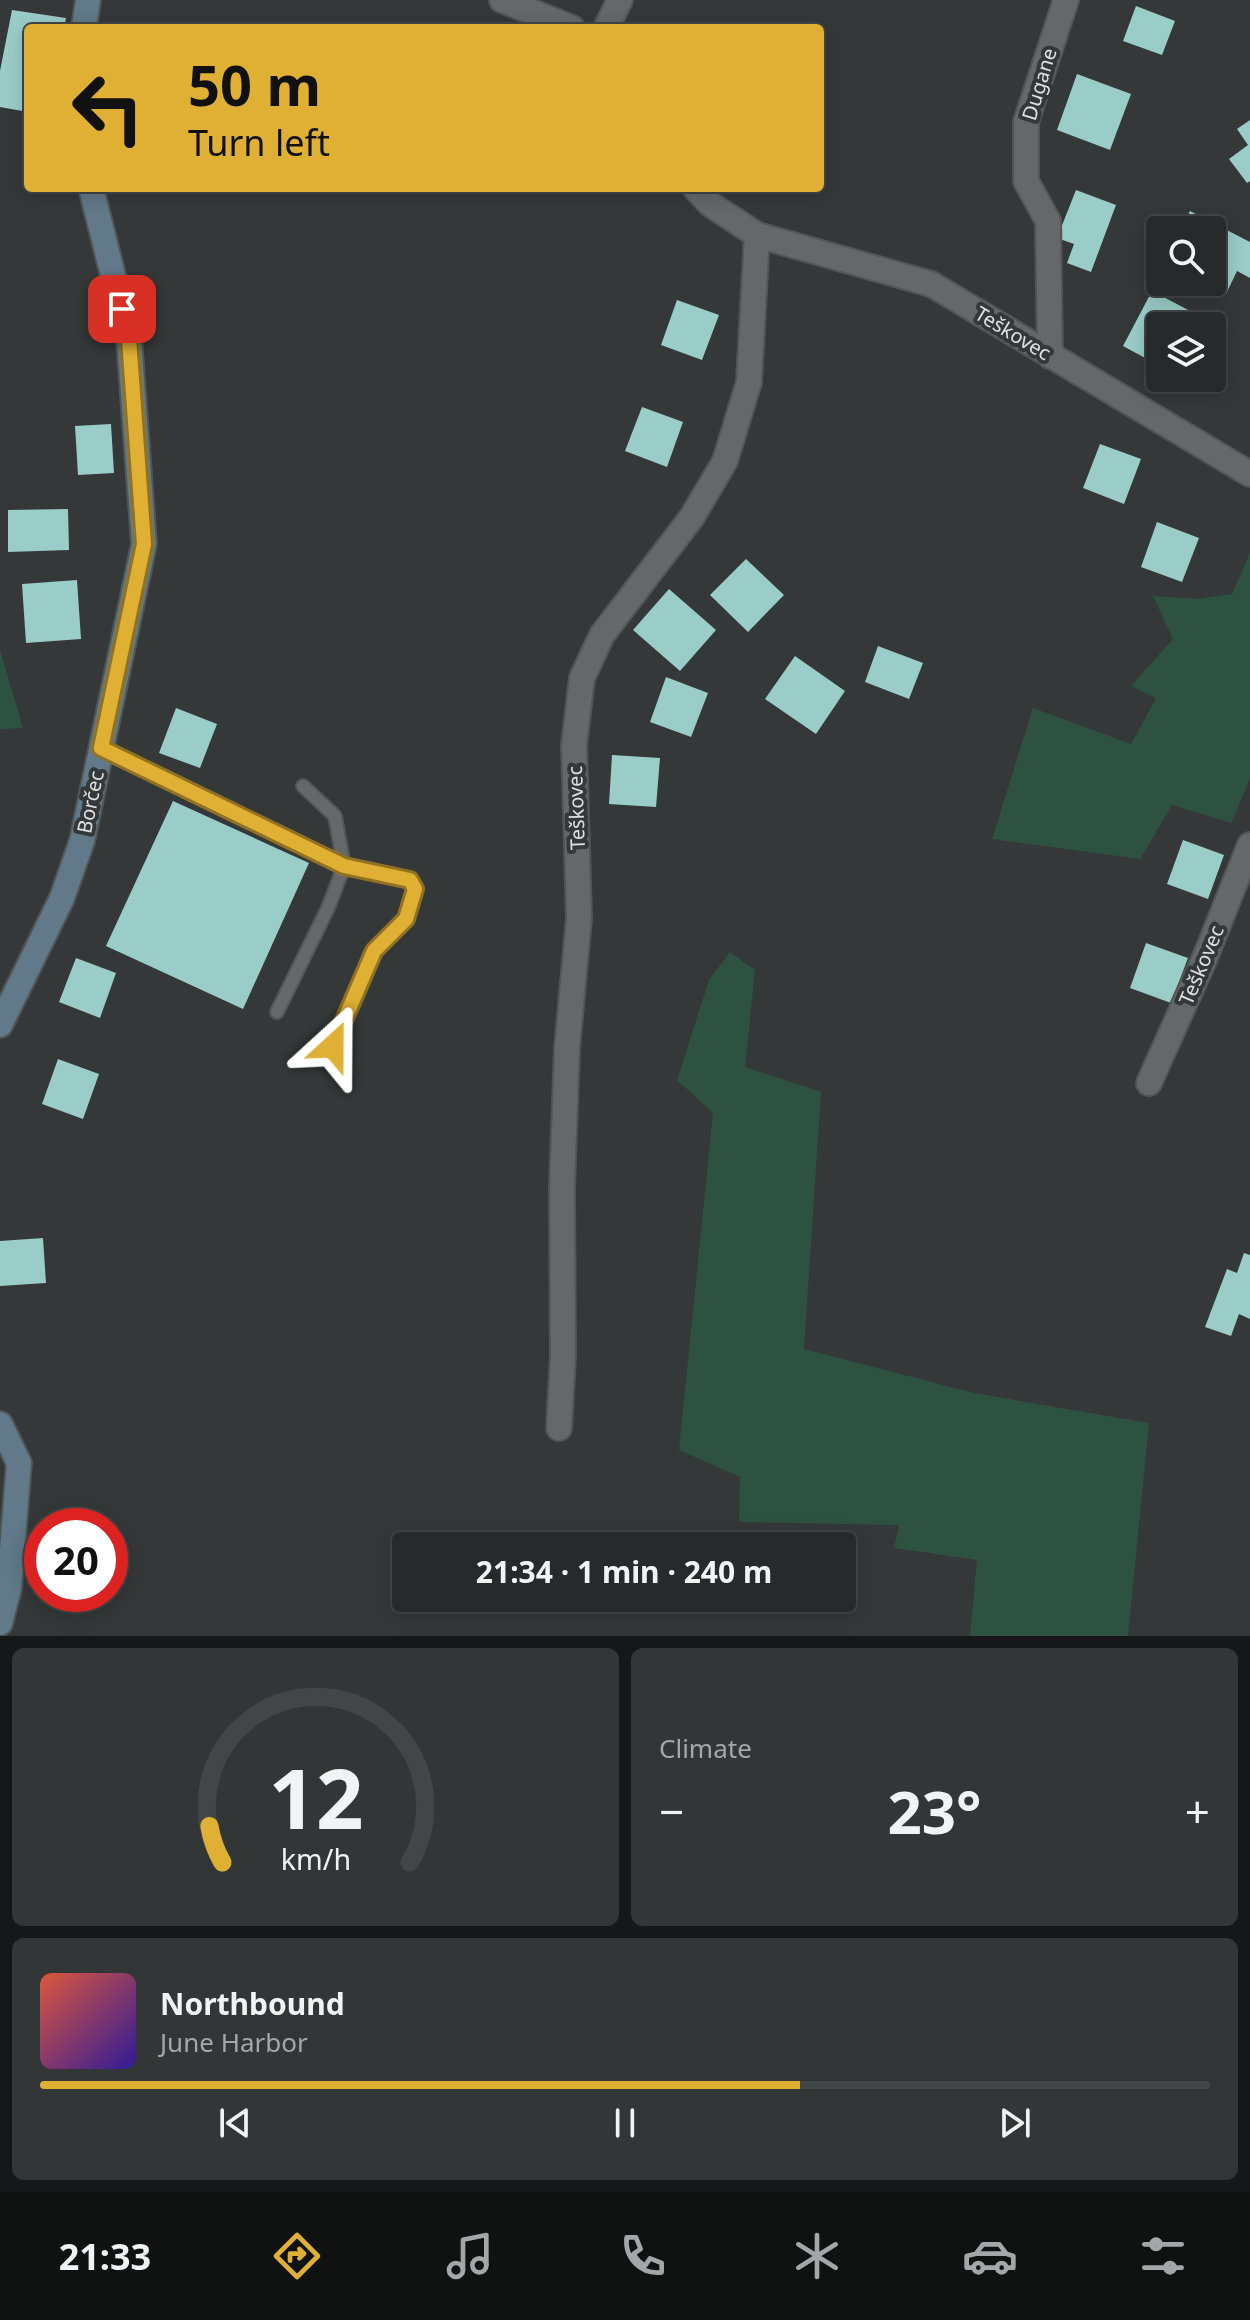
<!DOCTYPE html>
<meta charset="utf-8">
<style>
body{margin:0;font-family:"Noto Sans",sans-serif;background:#333637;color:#f1f3f6;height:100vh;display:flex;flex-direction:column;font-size:30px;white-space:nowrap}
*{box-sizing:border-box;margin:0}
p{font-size:26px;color:#a4a7a9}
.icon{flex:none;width:44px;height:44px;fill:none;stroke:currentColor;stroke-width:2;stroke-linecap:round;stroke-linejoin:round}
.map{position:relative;height:1636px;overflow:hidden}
.panel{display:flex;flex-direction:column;gap:12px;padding:12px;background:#151718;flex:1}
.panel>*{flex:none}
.top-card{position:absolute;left:24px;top:24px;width:800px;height:168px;border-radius:8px;box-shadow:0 4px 20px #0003,0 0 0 2px #434647;background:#dfb034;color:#111;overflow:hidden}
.buttons{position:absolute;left:1146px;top:216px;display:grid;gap:16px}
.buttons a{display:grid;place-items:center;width:80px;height:80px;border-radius:8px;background:#272a2b;box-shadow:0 4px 20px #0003,0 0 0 2px #434647;font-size:40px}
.speed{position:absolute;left:24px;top:1508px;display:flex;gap:16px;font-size:40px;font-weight:700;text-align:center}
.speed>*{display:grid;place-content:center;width:104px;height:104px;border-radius:50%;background:#272a2b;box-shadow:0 4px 20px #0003,0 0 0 2px #434647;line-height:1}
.speed .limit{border:12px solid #d22;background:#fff;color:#111}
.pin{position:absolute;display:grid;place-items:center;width:68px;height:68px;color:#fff;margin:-34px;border-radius:16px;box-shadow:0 4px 12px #0006}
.me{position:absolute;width:88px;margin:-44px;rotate:24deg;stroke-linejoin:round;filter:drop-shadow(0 0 6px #0008)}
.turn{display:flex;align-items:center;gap:28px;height:168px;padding:0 32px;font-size:36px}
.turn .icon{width:104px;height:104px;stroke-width:2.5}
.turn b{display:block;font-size:56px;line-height:68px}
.big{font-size:60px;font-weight:700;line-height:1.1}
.panel .widget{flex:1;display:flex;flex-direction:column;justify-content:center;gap:12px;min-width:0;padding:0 28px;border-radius:12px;background:#333637}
.panel .dial{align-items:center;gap:0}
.dial svg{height:208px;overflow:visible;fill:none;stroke:#434647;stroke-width:7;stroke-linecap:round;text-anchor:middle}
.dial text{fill:#f1f3f6;stroke:none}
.song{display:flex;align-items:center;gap:24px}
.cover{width:96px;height:96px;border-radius:12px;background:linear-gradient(135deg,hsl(10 70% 55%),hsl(250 70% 35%))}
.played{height:8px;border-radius:4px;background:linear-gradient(90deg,#dfb034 65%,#434647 65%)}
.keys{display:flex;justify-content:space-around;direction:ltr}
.heat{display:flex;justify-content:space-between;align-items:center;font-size:44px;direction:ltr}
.panel .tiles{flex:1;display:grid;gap:12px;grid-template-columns:1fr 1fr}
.widget:last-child{grid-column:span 2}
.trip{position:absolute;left:392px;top:1532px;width:464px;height:80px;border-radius:8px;background:#272a2b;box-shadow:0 4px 20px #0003,0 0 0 2px #434647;font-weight:700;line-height:80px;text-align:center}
.menu{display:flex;height:128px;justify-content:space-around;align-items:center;background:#101111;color:#a4a7a9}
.menu .icon{width:56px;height:56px}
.menu .current{color:#dfb034}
.menu b{font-size:36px;color:#f1f3f6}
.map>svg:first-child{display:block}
</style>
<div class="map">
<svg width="1250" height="1636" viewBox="0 0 1250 1636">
<rect width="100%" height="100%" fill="#343839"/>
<path fill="#2d5242" d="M1250,553v226l-19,44 -59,-18 -32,54 -148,-20 41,-131 98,36 25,-46 -25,-12 42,-47 -20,-43 44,3 35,-5z
M0,650l23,78 -23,1z
M730,952l25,18 -10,97 76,25 -17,257 170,44 175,30 -21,213h-158l7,-76 -83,-12 5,-23 -160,-3 1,-45 -61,-27 34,-337 -36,-33 32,-100z"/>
<path fill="#9bcdc8" d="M1136,6l39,15 -13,34 -39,-14z
M12,10l54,8 -2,10h-36v84l-28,-5v-36z
M1077,74l54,20 -21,56 -53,-20z
M1250,120v61l-3,2 -18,-24 19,-14 -11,-16z
M1076,190l40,15 -25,67 -24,-9 7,-19 -17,-6z
M1190,211l60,31v36l-13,-7 -11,23 -22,-12h8v-52h-31z
M1152,291l42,22 -7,13h-27v40l-37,-20z
M677,300l42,15 -17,45 -41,-15z
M642,407l41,15 -16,45 -42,-16z
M111,424l3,49 -36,2 -3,-49z
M1100,444l41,15 -17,45 -41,-16z
M68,509l1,41 -61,2v-42z
M1157,522l42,16 -17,44 -41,-15z
M746,559l38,36 -36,37 -38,-37z
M77,580l4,59 -55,4 -4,-59z
M669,589l47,41 -36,41 -47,-41z
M878,646l45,17 -14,36 -44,-17z
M795,656l50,35 -29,43 -51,-35z
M666,677l42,16 -17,44 -41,-15z
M176,708l41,16 -17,44 -41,-15z
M612,755l48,3 -4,49 -47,-3z
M173,801l136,62 -66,146 -137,-63z
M1183,840l41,15 -16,44 -41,-15z
M1146,943l42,15 -17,45 -41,-15z
M76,958l40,15 -16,45 -41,-16z
M58,1059l41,15 -16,45 -41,-15z
M43,1238l3,45 -46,3v-45z
M1244,1253l6,2v64l-11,-5 -8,22 -26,-9 22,-58 10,4z"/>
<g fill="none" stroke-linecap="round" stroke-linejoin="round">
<g stroke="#525556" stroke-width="16">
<path id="lane" d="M101,748l243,118 -16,42 -51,104
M303,786l32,30 9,50 66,14 5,9 -9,30 -32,32 -41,95"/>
</g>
<g stroke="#525556" stroke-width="28">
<path id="street" d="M502,0l70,28
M606,28l14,-28
M695,188l15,16 47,31 174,49 319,190
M1050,356l-2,-135 -22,-40v-59l40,-122
M1149,1083l55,-123 46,-115
M559,1428l4,-72 -1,-169 5,-139 12,-130 -5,-173 8,-67 20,-43 90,-118 33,-56 24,-79 8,-147"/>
</g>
<g stroke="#525556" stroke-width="28">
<path id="secondary" d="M84,28l4,-28
M0,1025l62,-127 20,-57 62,-297 -15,-205 -38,-151
M0,1424l19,39 -10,125 -9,35"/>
</g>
<use href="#lane" stroke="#646869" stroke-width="12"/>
<use href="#street" stroke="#646869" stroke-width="24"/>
<use href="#secondary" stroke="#617988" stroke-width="24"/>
</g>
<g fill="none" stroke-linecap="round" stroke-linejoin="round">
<g stroke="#917222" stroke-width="20">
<path id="route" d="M122,309l7,30 15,205 -43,204 243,118 66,14 5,9 -9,30 -32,32 -41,95"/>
</g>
<use href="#route" stroke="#dfb034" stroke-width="14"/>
</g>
<g text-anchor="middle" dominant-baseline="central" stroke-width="8" stroke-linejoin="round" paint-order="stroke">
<g font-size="20" fill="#dee0e0" stroke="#343839">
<text transform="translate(1039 84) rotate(-73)">Dugane</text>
<text transform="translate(1013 333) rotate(31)">Teškovec</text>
<text transform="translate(90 802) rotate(-78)">Borčec</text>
<text transform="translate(576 808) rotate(-92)">Teškovec</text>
<text transform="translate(1201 965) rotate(-67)">Teškovec</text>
</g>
</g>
</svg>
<div class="buttons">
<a><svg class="icon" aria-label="search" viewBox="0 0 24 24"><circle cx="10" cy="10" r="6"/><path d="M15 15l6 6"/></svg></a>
<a><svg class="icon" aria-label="layers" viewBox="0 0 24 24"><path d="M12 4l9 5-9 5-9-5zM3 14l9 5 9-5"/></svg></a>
</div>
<div class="speed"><div class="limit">20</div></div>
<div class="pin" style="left:122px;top:309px;background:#d93025"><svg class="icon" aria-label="arrive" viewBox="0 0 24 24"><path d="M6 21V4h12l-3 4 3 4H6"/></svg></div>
<svg class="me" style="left:333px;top:1046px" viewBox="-20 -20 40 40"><path d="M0-17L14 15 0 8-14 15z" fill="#dfb034" stroke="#fff" stroke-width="4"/></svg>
<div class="trip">21:34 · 1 min · 240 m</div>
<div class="top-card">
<div class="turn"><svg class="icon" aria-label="left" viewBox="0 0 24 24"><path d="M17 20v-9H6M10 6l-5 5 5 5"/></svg><div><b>50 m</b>Turn left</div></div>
</div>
</div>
<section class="panel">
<div class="tiles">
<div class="widget dial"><svg viewBox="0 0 100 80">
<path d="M14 69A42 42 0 1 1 86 69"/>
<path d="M14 69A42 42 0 0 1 9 55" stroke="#dfb034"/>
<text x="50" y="56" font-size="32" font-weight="700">12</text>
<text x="50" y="72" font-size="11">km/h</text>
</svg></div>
<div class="widget"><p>Climate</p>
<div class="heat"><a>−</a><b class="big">23°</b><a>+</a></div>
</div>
<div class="widget">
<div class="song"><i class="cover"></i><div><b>Northbound</b><p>June Harbor</p></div></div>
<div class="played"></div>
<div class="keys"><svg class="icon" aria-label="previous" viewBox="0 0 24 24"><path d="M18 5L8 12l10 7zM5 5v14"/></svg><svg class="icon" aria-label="pause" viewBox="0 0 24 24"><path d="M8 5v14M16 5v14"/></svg><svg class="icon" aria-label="next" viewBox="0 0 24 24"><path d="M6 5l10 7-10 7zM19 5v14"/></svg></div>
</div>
</div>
</section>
<nav class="menu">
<b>21:33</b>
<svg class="icon current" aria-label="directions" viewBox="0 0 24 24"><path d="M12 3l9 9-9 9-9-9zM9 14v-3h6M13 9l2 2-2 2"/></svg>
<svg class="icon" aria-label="music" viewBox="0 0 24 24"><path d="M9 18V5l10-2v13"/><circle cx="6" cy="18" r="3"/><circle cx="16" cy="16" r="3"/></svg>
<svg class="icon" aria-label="phone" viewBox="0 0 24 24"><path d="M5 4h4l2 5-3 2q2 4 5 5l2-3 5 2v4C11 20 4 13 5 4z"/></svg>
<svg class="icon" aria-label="climate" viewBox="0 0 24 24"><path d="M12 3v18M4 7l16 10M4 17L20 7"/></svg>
<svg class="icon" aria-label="car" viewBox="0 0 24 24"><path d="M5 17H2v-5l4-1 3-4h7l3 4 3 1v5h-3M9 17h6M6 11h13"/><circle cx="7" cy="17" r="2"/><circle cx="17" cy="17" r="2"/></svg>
<svg class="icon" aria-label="filters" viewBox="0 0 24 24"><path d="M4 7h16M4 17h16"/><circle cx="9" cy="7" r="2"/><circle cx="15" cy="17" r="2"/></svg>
</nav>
